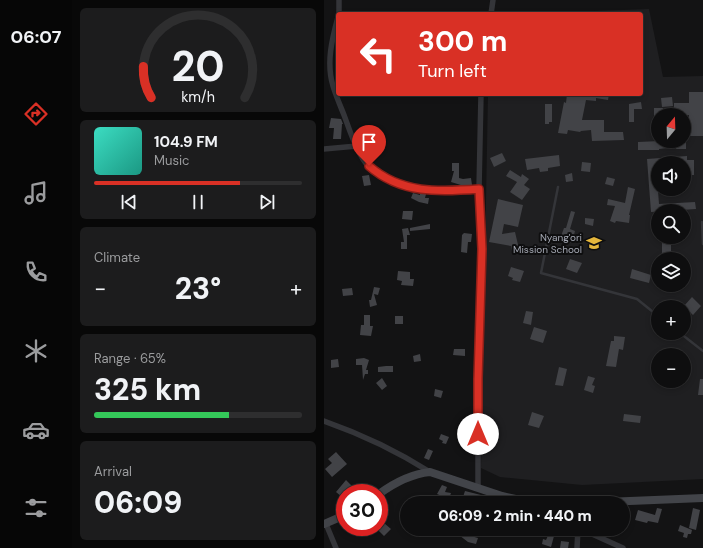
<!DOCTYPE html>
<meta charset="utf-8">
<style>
body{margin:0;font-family:"DM Sans",sans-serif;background:#1c1c1d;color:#f1f3f6;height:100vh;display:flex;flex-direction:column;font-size:15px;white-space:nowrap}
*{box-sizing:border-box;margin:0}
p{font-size:13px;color:#9b9c9e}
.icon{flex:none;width:22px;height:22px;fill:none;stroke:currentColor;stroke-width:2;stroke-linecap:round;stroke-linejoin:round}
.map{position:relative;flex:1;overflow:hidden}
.drawer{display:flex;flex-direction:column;gap:8px;padding:8px;background:#080808;width:252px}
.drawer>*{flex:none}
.guide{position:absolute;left:12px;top:12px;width:307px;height:84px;border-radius:4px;box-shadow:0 2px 6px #0003,0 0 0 1px #2e2e2f;background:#d93025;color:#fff;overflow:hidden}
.needle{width:26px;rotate:19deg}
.controls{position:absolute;left:327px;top:108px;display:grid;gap:8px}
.controls a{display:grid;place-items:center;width:40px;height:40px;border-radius:50%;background:#0e0e0f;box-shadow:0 2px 6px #0003,0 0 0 1px #2e2e2f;font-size:20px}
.speed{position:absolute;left:12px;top:484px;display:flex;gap:8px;font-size:20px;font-weight:700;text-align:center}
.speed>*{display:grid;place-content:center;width:52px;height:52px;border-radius:50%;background:#0e0e0f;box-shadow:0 2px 6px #0003,0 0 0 1px #2e2e2f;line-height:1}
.speed .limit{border:6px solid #d22;background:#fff;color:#111}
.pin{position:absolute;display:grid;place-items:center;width:34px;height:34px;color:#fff;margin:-41px -17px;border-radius:50% 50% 50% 0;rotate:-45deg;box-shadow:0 0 4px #0007}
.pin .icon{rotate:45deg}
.me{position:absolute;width:44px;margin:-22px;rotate:0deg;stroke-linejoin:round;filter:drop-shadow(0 0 3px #0008)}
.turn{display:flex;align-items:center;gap:14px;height:84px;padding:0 16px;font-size:18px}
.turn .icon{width:52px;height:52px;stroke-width:2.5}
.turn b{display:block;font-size:28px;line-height:34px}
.big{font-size:30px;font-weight:800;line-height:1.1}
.drawer .widget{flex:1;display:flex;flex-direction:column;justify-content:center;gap:6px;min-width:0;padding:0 14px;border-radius:6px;background:#1c1c1d}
.drawer .dial{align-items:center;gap:0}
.dial svg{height:104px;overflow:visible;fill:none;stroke:#2e2e2f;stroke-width:7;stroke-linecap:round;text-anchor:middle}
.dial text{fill:#f1f3f6;stroke:none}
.song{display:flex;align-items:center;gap:12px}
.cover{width:48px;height:48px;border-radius:6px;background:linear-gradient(135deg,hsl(170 70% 55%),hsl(170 70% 35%))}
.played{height:4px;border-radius:2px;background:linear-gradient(90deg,#d93025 70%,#2e2e2f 70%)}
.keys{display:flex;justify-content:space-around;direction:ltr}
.heat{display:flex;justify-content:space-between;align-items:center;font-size:22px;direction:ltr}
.charge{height:6px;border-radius:3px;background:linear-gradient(90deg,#34c759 65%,#2e2e2f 0)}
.trip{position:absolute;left:76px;top:496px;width:230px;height:40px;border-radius:20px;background:#0e0e0f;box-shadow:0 2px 6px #0003,0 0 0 1px #2e2e2f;font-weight:800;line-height:40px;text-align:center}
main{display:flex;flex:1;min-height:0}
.dock{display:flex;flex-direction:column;width:72px;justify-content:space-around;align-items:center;background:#060606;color:#9b9c9e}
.dock .icon{width:28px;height:28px}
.dock .current{color:#d93025}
.dock b{font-size:18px;color:#f1f3f6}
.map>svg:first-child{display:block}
</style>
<main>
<nav class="dock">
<b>06:07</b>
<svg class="icon current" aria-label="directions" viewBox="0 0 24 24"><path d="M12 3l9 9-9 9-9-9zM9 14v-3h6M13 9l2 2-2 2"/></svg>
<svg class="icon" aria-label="music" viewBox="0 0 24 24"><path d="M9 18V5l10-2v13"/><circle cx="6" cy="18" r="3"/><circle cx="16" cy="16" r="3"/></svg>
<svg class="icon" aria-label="phone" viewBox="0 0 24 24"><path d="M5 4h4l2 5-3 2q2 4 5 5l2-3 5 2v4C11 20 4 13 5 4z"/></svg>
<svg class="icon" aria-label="climate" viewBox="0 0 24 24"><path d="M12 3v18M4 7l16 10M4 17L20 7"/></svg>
<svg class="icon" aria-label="car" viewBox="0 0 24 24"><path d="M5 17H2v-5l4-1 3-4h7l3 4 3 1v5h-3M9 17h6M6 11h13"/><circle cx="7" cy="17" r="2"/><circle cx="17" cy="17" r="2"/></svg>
<svg class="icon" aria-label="filters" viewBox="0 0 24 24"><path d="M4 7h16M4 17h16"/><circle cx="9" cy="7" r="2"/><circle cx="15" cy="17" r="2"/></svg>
</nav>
<section class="drawer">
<div class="widget dial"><svg viewBox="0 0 100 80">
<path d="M14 69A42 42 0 1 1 86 69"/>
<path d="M14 69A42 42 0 0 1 8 45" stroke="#d93025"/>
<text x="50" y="56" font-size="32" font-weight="700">20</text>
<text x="50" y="72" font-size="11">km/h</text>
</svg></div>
<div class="widget">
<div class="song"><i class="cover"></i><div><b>104.9 FM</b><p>Music</p></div></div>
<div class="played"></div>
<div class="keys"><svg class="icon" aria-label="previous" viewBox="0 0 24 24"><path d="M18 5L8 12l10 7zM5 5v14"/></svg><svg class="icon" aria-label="pause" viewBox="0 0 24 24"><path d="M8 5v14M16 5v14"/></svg><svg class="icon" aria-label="next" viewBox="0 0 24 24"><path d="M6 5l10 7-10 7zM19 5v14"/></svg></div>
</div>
<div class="widget"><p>Climate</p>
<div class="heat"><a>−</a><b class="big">23°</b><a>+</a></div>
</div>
<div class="widget"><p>Range · 65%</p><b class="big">325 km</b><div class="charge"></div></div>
<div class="widget"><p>Arrival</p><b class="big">06:09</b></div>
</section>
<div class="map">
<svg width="379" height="548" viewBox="0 0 379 548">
<rect width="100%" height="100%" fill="#131314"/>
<path fill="#1f1f21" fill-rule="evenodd" d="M325,9l14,68 40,-1v403l-121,6 -82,-8 -19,-9 7,-374h153v-80h-129zM334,115h26v26h-26zM334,163h26v26h-26zM334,211h26v26h-26zM334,259h26v26h-26zM334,307h26v26h-26zM334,355h26v26h-26z"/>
<path fill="#424347" d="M365,92h14v44h-19v-12h5v-9h-15v-12h15z
M243,94h42l-1,6 -12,-2v3l-10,-1 -4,20h22v12h19l1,8 -32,1 -1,-11 -10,1 -1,1 -12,-2 -1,4 -9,-1 6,-31 2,1z
M348,97l1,9 -11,1 -1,-9z
M317,102l1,7h-8v13h-5v-18z
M221,104h7v18h-3v2h-4z
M330,108h9v7h-5v6h-4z
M7,118l10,1 2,5h-1l-1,15h-8l1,-11h-5z
M336,141h26v8h-10v-2l-17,2v1h-21v-8z
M178,153l4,8 -12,6 -4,-9z
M235,155l1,11 -12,2v3l-8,1 -1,-4 -12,2 -2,-11z
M363,156v4h7v15h-10v-12h-26v2h-2l3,39 36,-2 1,7 -45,3 -4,-53z
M258,162l9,1 -1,9 -9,-1z
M128,163h7v15l4,1 8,-1 1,7 -8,1 -13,-4 3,-11h-2z
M186,170l11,7 1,-3 7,5 -5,6 6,4 -8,11 -12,-8 7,-10 -11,-6z
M248,173l1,8 -7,1 -1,-7z
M45,175l2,10 -7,1 -2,-10z
M283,177l8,2 -2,7 -8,-2z
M304,187l7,2 -6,26h1l-1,8 -13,-2 -1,2 -5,-2 5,-15 -8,-1 1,-6 17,4z
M89,193l7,2v-1h6l-1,4h4l-1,6 -9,-2 -8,-4z
M174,199l25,6 -5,22 -14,-3 -2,10 13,-2 4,17 -7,2 -1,-5 -22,-4z
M79,211h10l-1,9 -10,-1z
M247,211l4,1 -5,17 5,2 -3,12 -12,-4 4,-11h2z
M261,218l9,1 -1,7 -8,-2z
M106,224v5l-20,2v-3z
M84,228l2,7h-3v14h-6v-7h3l-2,-13z
M140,233l8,1 -1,8h-3l-1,11 -6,-1 1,-17z
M338,237h9v22h-9z
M246,259l12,4 -5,10 -11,-4z
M187,267l13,4 -4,11 -8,-2 1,-2 -5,-2z
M308,269l19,6 -2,8 -19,-5z
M74,271l12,1v7h4l-1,7 -12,-1 1,-4 -5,-1z
M50,287l6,1 -2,7 -4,-1 3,11 -7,2 -1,-7h2z
M28,288l1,7 -10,1 -1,-7z
M368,297l9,9 -8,9 -9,-9z
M202,311l7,1 -2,13 -8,-2z
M40,315h6v11h3l-2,10 -11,-1 1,-10h3z
M71,316h8v8h-8z
M210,327l13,4 -4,12 -13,-4z
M290,336l11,1 -2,13 -4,-1 -3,18 -10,-1 5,-25h3z
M130,349h11v7l-12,-1z
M96,354l1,7 -7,1 -1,-6z
M40,358l5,2 -3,10h2v4h-3l-2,6 -1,-15h-6v-6z
M14,359l1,8 -8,1v-8z
M62,366h7v6h-15v-5z
M235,367l8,2 -4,17 -8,-1z
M264,376l7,2 -3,7 3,1 -2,7 -9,-3z
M58,378l5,8 -5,4 -6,-7z
M376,379h3v16h-5z
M111,389l8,2 -2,7 -7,-2z
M208,412l12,4 -5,12 -11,-3z
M300,414l17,2 -1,7 -17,-2z
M117,434l8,3 -3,7 -4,-1 1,-2 -4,-2z
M104,449l5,2 -4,9 -5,-2z
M12,452l11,12 -15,13 -7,-8 7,-6 -4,-4z
M22,480l6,6 -10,11 -6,-5z
M118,485l5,2 -2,5 6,1 -3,9 -5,-2 1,-3 -7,-3z
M141,491l20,5 -1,2 14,4v1h-32l2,-5 -5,-1z
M333,508l5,1 -4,14 -10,-2 -1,2 -12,-3 3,-10 17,5z
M369,508l7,2 -4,20 -7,-2z
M60,523l7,6 -7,7 -6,-6z
M356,525l12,5 -1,4h-3l-1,4 -4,-1 1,-4 -6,-2z
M137,529h10l-4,6 11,3 -2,6 -8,-2 -13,-10h3z
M227,529h5l-5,18 -9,-3 1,-5 3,1z
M237,541l8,1 -1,6h-8z"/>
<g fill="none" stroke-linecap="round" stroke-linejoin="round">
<path stroke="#343539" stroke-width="2.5" d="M234,187l-17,86 96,26 21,17
M378,222l1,22
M356,333l23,18"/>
<path stroke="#343539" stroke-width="5.5" d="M15,14v-14
M167,14l2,-14
M14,17c-6,22 -12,46 -5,69 3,10 7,19 11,29 6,16 13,39 25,52 27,28 76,25 110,22
M0,149l33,-3
M0,421c37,13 73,30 106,51
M154,488v-109l4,-130 -3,-60 2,-95
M2,524l10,24
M257,529l42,19
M253,548l1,-19"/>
<path stroke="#424449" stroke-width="8" d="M55,494c15,-11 32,-20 51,-22l72,24 32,7
M257,503l122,-5
M0,524l21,-9"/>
</g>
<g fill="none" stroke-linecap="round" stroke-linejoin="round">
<g stroke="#8d1f18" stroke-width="10">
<path id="route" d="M45,166c32,28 70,26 110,23l3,60 -4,130v55"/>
</g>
<use href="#route" stroke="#d93025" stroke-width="7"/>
</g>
<defs>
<g id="school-bare" transform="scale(1.2)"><path d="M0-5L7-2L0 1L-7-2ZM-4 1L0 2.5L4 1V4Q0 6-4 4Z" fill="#e4b63c" stroke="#0e0e0f" stroke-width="2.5" paint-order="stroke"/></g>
</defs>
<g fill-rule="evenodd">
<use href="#school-bare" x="270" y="243"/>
</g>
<g text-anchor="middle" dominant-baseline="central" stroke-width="4" stroke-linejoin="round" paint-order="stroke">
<g font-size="10" fill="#a5a9b4" stroke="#0e0e0f" text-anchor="end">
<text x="258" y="237">Nyang'ori<tspan x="258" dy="12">Mission School</tspan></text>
</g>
</g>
</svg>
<div class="controls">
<a><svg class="needle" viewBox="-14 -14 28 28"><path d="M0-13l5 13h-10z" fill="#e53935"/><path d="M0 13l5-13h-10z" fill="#9b9c9e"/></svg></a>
<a><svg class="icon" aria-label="sound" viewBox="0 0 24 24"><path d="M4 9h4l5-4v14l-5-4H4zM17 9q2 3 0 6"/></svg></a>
<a><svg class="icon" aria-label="search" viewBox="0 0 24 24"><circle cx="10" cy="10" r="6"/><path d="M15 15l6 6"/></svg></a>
<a><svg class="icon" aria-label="layers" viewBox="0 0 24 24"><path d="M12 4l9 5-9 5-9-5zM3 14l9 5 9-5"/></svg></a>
<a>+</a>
<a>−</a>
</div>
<div class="speed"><div class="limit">30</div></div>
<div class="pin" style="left:45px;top:166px;background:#d93025"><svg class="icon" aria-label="arrive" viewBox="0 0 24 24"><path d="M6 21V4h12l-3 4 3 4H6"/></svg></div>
<svg class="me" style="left:154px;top:434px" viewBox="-20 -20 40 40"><circle r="19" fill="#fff"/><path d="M0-13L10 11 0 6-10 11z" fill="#d93025"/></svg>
<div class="trip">06:09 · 2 min · 440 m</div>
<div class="guide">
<div class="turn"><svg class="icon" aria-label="left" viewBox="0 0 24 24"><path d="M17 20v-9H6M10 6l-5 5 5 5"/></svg><div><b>300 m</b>Turn left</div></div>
</div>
</div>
</main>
